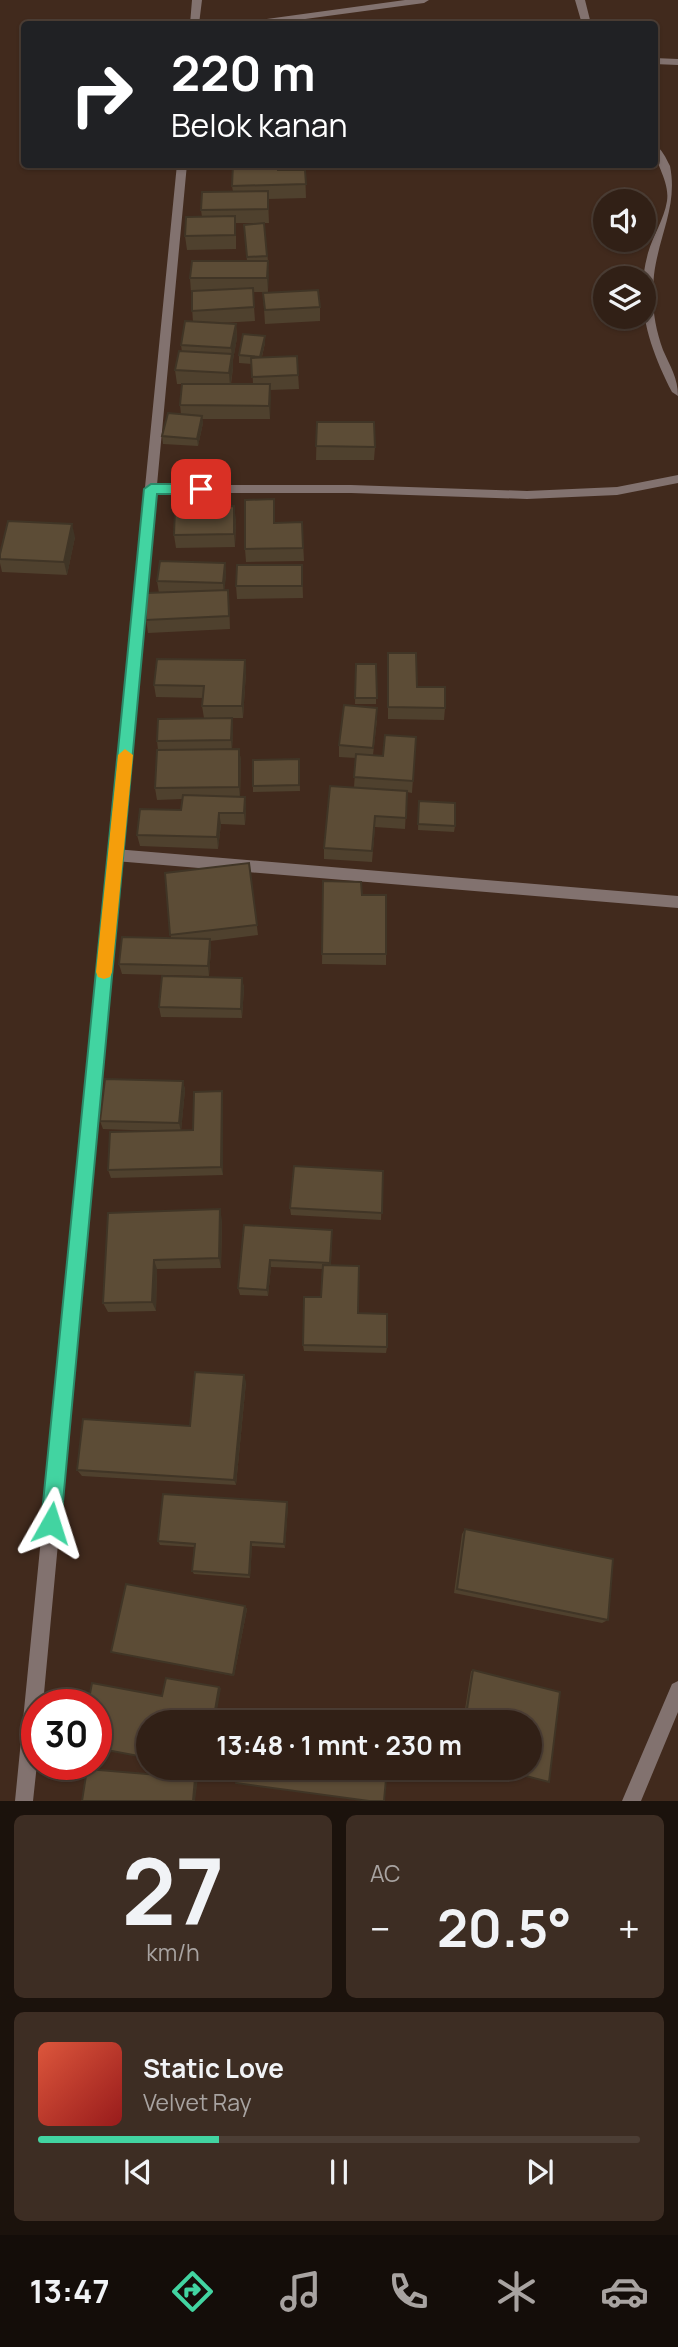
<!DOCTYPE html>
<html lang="id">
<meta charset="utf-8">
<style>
body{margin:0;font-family:Manrope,sans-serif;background:#3d2d23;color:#f1f3f6;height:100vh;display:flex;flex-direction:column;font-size:26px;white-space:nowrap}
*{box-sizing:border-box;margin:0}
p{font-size:23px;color:#a8a3a1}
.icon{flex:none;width:38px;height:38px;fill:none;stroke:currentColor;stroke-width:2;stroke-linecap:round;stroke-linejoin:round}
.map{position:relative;height:1801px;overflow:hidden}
.panel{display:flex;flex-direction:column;gap:14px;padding:14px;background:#1b120c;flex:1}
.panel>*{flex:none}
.hud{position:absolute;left:21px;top:21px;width:637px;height:147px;border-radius:7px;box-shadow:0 2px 5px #0004,0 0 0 2px #4c3e35;background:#202124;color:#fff;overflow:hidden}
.buttons{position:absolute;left:593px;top:189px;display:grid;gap:14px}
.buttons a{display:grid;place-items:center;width:63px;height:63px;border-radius:50%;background:#312016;box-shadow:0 2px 5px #0004,0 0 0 2px #4c3e35;font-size:35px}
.speed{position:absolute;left:21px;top:1689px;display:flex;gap:14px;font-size:35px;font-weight:700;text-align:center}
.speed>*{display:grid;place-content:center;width:91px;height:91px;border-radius:50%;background:#312016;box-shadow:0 2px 5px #0004,0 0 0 2px #4c3e35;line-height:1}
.speed .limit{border:10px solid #d22;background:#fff;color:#111}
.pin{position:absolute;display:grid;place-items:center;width:60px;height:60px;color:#fff;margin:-30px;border-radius:14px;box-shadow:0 4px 10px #0006}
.me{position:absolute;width:77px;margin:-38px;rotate:6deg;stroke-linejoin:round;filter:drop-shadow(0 0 5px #0008)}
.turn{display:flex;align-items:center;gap:24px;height:147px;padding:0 35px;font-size:32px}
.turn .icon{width:91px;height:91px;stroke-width:2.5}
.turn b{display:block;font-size:49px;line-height:60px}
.big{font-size:52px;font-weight:700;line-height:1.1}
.panel .card{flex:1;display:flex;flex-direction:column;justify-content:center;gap:10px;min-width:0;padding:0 24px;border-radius:10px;background:#3d2d23}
.panel .dial{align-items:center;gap:0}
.dial b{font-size:91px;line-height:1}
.song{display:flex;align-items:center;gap:21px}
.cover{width:84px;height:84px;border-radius:10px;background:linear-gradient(135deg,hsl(10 70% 55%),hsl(0 70% 35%))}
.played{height:7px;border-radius:4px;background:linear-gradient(90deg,#42d4a1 30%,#4c3e35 30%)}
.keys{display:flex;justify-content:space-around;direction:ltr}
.heat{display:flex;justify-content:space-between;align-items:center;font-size:38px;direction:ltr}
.panel .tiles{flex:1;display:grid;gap:14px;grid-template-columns:1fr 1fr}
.card:last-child{grid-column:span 2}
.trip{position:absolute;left:136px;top:1710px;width:406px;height:70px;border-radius:35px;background:#312016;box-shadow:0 2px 5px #0004,0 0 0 2px #4c3e35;font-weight:700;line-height:70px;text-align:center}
.tabs{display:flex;height:112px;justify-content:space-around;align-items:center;background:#140d09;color:#a8a3a1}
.tabs .icon{width:49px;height:49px}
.tabs .selected{color:#42d4a1}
.tabs b{font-size:32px;color:#f1f3f6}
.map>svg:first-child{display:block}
</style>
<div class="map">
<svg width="678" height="1801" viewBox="0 0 678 1801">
<rect width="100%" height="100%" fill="#412a1d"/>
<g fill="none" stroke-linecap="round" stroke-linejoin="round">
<path fill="#82726f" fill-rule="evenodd" d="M678,475v8l-61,12 -90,4 -176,-6h-200l-6,-4 6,-4h200l176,6 90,-4z
M115,849l563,47v12l-563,-47 -5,-2 -2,-4 2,-4z"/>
<path fill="#82726f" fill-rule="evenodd" d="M192,0h10l-3,24h-9z
M405,0h24l-5,3 -156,21h-21l5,-3z
M575,0h10l6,24h-9z
M654,58l24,1v6l-24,-1z
M654,144c8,5 12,14 16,22 8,40 -11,69 -16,109 -3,26 0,50 9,75 7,16 15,28 15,46l-6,-4c-23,-45 -38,-89 -24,-139 5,-18 16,-33 19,-52 3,-21 -13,-37 -13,-57z
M177,164h10l-144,1540h-6v60l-4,37h-18z
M678,1681v31l-37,89h-19l50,-117z"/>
</g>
<path fill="#4f412e" d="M278,170h27l1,28 -38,1 1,24h-33v26l-49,1 -2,-14 17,-19 -1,-7 32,-18 -1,-6z
M264,223l4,38v31h-15l2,29 -34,2 15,1 1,14 -4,22v8l-2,16h22l-1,-20 -13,-1v-8l26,-19v7l-3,14 35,-1 2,33 -29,1v29h-68l1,4 -5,23 -35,-2 -1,-8 19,-22 -1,-9 2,-21h-5l-2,-14 7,-18 -1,-7 12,-23 -3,-44 57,-17 -3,-36z
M263,293l57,14v14l-55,3z
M317,422l58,25 -1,13h-58z
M236,519l-1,28 -59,1 -2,-13z
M302,522l2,39 -58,1 -1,-13 30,-26z
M75,537l-8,38 -65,-3 -2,-9v-9z
M225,563l1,12 -2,15 5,12 1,27 -82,4 -2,-13 13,-27 -2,-12z
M302,565l1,33 -66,1 -1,-13z
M388,653l29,34 28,21 -1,12 -56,-1z
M245,660l1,12 -3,46h-11l1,12 -1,19h7l2,12 -1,36h5l1,12 -1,16 -24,-1 -3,25 -78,-3 -3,-11 44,-25 1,-11 -25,1 -2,-12 3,-38 -1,-9 47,-23 -2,-12 1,-8 -47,-1 -2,-12z
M356,664h20v40h-21z
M377,720l-4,35 10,1 33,-19 -4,56 -5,-1 -2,37 -30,-2 -3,35 -48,-3v-11l30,-61 2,-29 -17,-1v-12z
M299,759l1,32 -47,1v-6z
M419,801l36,25 -1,6 -36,-2z
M249,863l9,72 -48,6 1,8 -2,27 -87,-2 -3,-10 52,-26 -6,-65z
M323,881l39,14 24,59v11l-64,-1z
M242,978l2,10 -2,30 -81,-1 -2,-10z
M183,1081l2,9 -4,41 12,-1 30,-30v75l-112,3 -3,-8 49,-39 -54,-2 -3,-8z
M383,1171l-2,49 -90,-5 -1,-7z
M108,1213l114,7 -1,48 -64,1 -1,42 -48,1 -5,-9z
M244,1225l88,5 -1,35 27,48 29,34 -1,6 -82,-2 -1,-6 18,-48 1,-28 -51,-2 -3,29 -28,-1 -2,-7z
M246,1382l-10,103 -154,-9 -5,-6 113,-44z
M287,1502l1,4 -3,42 -33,-2 -2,32 -56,-4 -2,-3 2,-24 -34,-2 -2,-4z
M465,1529l143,91 -6,3 -148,-30 8,-59z
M245,1606l2,3 -13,67 -123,-24z
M473,1670l57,52h-67l8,-51z"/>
<path fill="#403526" d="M268,261l1,14 -1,17 -1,-14z
M236,324l1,14 -4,22v8l-3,19 -1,-14 3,-16 -1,-9z
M265,336v7l-5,21v-7z
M270,384l1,14 -1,21 -1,-13z
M202,416l1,7 -5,23 -1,-7z
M234,506l2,13 -1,28 -1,-13z
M72,524l3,13 -8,38 -3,-13z
M225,563l1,12 -2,21 -1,-13z
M245,660l1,12 -3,46 -1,-12z
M232,718l1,12 -1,22 -1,-12z
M239,749l2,12 -1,37 -1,-11z
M245,797l1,12 -1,16 -1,-12z
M219,813l2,11 -3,25 -1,-12z
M210,939l1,10 -2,27 -1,-10z
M242,978l2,10 -2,30 -1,-9z
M183,1081l2,9 -4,42 -2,-9z
M222,1091l1,9v75l-2,-8z
M220,1209l2,11 -1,48 -2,-10z
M154,1260l3,9 -1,42 -4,-9z
M270,1260l1,7 -3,29 -1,-6z
M244,1375l2,7 -10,103 -2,-5z
M287,1502l1,4 -3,42 -1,-4z
M251,1542l1,4 -2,32 -1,-3z
M245,1606l2,3 -13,67 -1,-1z
M219,1687l2,1 -6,34h-2z
M198,1777l-3,24h-2l2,-23z"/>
<path fill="#5c4c36" stroke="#403526" stroke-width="2" d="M233,164h45v6h27l1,14 -74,2z
M268,191v18l-67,1 1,-18z
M235,216v19l-50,1 1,-19z
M264,223l3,33 -20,1 -3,-32z
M192,261h76l-1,17h-77z
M253,288l1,19 -62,4v-20z
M318,290l2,17 -55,3 -2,-17z
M185,321l51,3 -5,24 -50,-3z
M243,334l22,2 -5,21 -21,-2z
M179,351l53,3 -3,19 -54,-3z
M297,356l1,19 -46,2 -1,-19z
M182,384h88l-1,22 -89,-1z
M168,413l34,3 -5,23 -35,-3z
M317,422h57l1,25 -59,-1z
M274,499v24l28,-1 1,26 -58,1v-49z
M234,506v28l-60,1 1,-28z
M8,521l64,3 -8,38 -64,-3v-5z
M160,561l65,2 -2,20 -66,-2z
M237,565h65v21h-66z
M228,590l1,26 -83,4v-27z
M388,653h28l1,34h28v21l-57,-1z
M157,659l88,1 -3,46h-40l2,-20 -50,-1z
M356,664h20l1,34h-22z
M344,705l33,3 -4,40 -34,-3z
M232,718l-1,22 -74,1 1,-22z
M385,735l31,2 -3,44 -59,-4 2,-23 27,2z
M239,749v38l-84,1 2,-38z
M299,759v26l-46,1v-26z
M330,786l77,5 -1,27 -31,-2 -3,35 -48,-3z
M183,795l62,2 -1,16h-25l-2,24 -80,-2 3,-26 41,1z
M419,801l36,2v23l-37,-2z
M249,863l8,62 -87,10 -5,-62z
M323,881l38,1 1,13h24v59h-64z
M122,937l88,2 -2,27 -89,-2z
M162,976l80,2 -1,31 -82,-2z
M105,1079l78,2 -4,42 -79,-2z
M222,1091l-1,76 -113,3 2,-38 83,-2 1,-38z
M294,1166l89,5 -1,42 -92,-5z
M220,1209l-1,49 -65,2 -2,42 -49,1 5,-90z
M244,1225l88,5 -2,33 -60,-3 -3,30 -29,-2z
M323,1265l36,1 -1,47 29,1v33l-84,-2 1,-48h17z
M195,1372l49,3 -10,105 -157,-10 6,-51 107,7z
M163,1494l124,8 -3,42 -33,-2 -2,33 -57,-4 3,-27 -37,-3z
M465,1529l148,30 -5,61 -151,-31z
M126,1584l119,22 -12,69 -122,-23z
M473,1670l87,22 -11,90 -54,-14h35v-46h-65z
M166,1678l53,9 -6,35h-64v36l-53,-10v-44h-8l4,-21 70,13z
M245,1713l72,9h-73z
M238,1768h149l-3,33h-15l-133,-18z
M87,1769l108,9 -2,23h-111z"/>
<path fill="#42d4a1" stroke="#2b8a69" stroke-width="2" d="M151,484h50l7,5 -7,5h-44l-96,1029 -3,7 -7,3 -7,-3 -3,-7 103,-1034z"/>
<path fill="#f59e0b" d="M125,749l8,6 -21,217 -2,5 -6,2 -6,-2 -2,-5 22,-217z"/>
</svg>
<div class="buttons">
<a><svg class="icon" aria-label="sound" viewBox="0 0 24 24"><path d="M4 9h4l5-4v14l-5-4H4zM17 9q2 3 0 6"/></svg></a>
<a><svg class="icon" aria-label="layers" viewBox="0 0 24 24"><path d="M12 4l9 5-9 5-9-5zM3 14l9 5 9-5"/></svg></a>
</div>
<div class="speed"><div class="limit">30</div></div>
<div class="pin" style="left:201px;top:489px;background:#d93025"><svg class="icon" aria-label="arrive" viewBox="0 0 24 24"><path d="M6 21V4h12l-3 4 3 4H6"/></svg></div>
<svg class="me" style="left:51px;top:1523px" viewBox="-20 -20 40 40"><path d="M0-17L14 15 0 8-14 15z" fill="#42d4a1" stroke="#fff" stroke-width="4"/></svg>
<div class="trip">13:48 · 1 mnt · 230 m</div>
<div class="hud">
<div class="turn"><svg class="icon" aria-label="right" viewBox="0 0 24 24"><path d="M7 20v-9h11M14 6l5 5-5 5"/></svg><div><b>220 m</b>Belok kanan</div></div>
</div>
</div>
<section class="panel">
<div class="tiles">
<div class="card dial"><b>27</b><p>km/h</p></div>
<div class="card"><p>AC</p>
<div class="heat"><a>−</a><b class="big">20.5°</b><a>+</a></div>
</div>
<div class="card">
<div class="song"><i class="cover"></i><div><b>Static Love</b><p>Velvet Ray</p></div></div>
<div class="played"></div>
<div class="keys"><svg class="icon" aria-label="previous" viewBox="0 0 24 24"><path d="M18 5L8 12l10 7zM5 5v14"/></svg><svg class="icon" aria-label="pause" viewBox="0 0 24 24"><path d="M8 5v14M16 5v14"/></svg><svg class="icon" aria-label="next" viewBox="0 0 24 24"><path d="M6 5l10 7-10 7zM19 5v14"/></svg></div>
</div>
</div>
</section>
<nav class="tabs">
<b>13:47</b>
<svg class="icon selected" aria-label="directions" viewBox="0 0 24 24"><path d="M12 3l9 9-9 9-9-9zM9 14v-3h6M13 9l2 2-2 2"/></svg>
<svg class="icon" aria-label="music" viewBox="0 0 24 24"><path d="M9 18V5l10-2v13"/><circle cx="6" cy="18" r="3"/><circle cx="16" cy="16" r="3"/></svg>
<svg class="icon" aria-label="phone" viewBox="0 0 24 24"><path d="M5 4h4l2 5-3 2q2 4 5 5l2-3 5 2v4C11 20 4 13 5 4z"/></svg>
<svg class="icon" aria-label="climate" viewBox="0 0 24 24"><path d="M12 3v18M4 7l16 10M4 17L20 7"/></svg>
<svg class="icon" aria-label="car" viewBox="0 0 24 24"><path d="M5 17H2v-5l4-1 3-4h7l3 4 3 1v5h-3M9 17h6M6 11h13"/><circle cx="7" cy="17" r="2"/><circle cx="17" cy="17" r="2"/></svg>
</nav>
